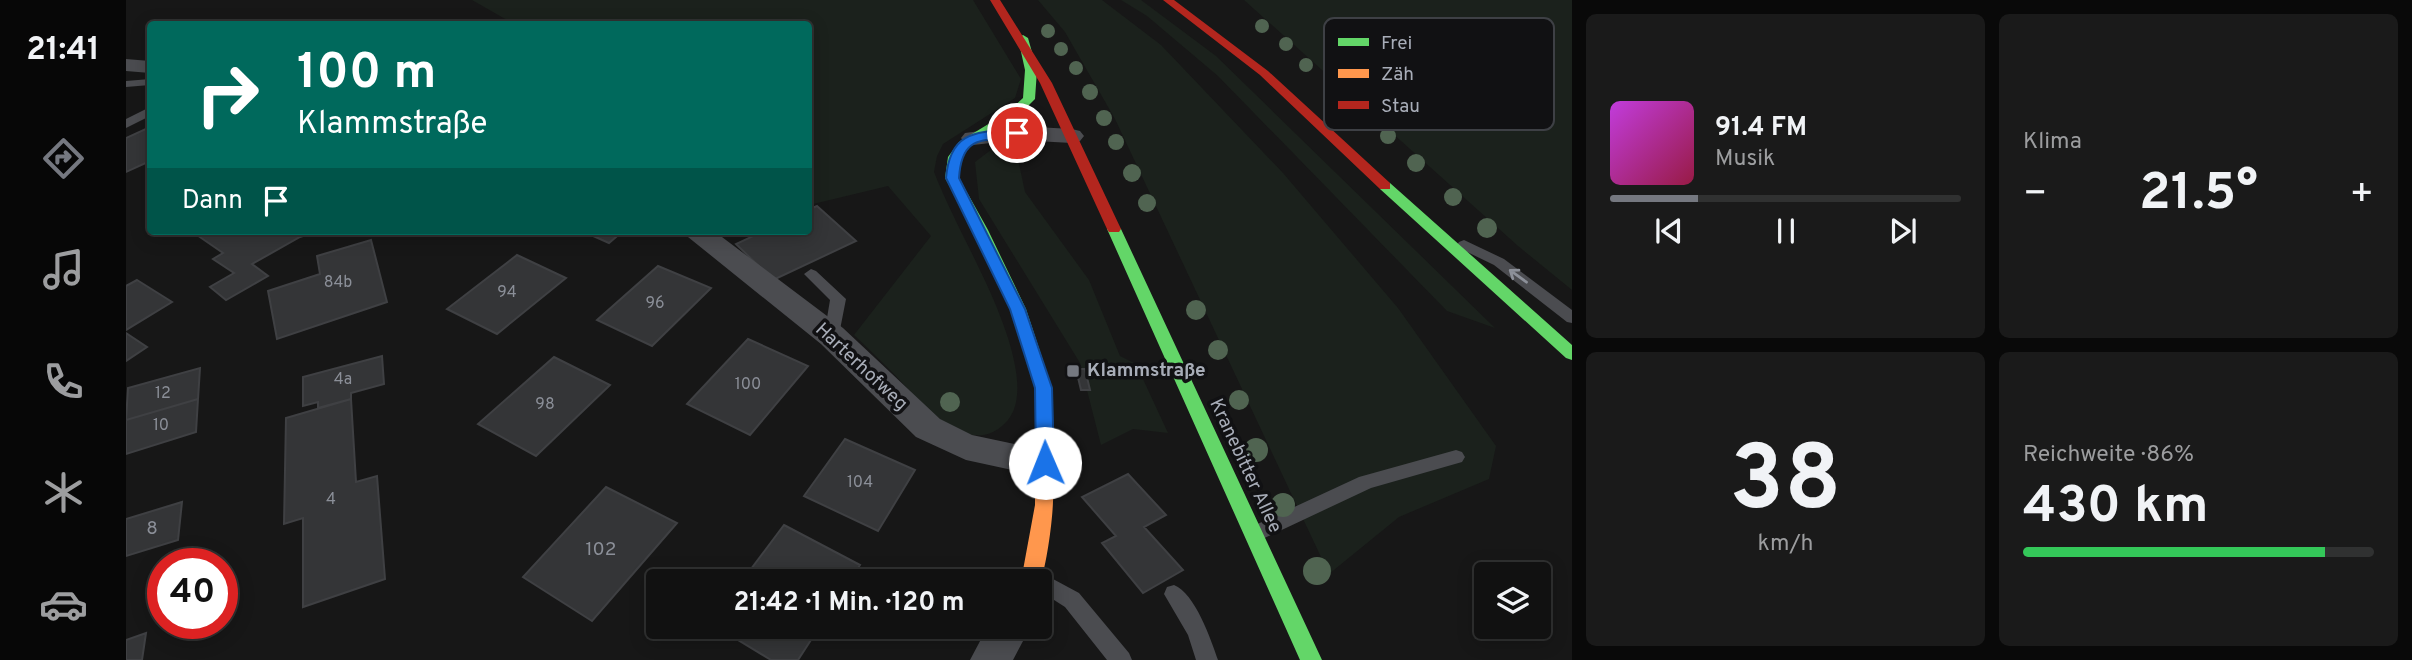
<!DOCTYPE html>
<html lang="de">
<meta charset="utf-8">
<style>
body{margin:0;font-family:Overpass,sans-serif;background:#1a1a1a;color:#f1f3f6;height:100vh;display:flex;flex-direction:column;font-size:26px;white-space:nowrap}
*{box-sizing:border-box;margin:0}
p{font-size:23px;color:#9c9d9f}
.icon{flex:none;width:38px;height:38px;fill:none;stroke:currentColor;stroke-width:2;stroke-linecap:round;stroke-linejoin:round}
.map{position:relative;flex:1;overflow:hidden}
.side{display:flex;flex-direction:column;gap:14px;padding:14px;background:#090909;width:840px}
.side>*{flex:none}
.hud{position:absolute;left:21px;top:21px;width:665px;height:214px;border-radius:7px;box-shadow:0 4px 18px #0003,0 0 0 2px #303131;background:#00695c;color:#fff;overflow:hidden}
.controls{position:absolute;left:1348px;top:562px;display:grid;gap:14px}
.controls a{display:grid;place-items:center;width:77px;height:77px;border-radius:7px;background:#111;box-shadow:0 4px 18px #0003,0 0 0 2px #303131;font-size:35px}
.speed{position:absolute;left:21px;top:548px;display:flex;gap:14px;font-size:35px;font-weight:700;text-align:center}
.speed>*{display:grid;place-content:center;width:91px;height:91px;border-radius:50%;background:#111;box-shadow:0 4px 18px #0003,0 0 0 2px #303131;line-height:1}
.speed .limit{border:10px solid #d22;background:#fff;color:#111}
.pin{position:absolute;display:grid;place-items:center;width:60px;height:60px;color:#fff;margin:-30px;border:4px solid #fff;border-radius:50%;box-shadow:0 2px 7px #0007}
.me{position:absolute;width:77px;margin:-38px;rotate:359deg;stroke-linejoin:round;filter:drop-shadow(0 0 5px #0008)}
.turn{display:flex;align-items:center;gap:24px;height:147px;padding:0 35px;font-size:32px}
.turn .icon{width:91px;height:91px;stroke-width:2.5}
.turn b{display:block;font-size:49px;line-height:60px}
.then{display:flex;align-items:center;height:66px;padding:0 35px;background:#0003;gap:14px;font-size:26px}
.big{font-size:52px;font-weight:700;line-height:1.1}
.side .card{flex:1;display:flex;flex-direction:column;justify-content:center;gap:10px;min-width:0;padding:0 24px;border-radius:10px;background:#1a1a1a}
.side .dial{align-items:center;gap:0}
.dial b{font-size:91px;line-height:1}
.song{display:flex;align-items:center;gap:21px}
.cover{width:84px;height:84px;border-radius:10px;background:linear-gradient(135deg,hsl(290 70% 55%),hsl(340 70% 35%))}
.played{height:7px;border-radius:4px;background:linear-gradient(90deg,#757880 25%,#303131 25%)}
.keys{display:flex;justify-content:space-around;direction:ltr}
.heat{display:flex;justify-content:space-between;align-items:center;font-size:38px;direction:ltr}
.charge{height:10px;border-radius:5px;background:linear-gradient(90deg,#34c759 86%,#303131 0)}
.side .tiles{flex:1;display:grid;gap:14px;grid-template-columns:repeat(2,1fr)}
.trip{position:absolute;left:520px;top:569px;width:406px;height:70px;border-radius:7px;background:#111;box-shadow:0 4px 18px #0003,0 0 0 2px #303131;font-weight:700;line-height:70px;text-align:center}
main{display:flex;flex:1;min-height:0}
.tab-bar{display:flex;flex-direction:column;width:126px;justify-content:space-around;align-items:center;background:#070707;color:#9c9d9f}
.tab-bar .icon{width:49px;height:49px}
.tab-bar .selected{color:#757880}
.tab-bar b{font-size:32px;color:#f1f3f6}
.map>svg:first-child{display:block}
</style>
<main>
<nav class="tab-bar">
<b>21:41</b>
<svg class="icon selected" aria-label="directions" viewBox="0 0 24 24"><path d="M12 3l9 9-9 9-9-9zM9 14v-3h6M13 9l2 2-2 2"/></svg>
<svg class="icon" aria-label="music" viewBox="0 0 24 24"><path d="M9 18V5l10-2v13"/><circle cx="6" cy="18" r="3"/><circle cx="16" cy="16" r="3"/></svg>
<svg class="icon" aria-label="phone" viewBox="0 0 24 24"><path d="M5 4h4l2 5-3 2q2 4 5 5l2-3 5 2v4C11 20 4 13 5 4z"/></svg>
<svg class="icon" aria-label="climate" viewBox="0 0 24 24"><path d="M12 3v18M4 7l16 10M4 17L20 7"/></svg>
<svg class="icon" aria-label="car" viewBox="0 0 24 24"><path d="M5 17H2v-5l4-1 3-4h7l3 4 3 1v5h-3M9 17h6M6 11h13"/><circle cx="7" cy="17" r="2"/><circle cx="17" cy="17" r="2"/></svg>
</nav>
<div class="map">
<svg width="1446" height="660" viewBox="0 0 1446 660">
<rect width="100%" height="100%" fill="#171717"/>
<path fill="#1b211c" d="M346,0h501l48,79 -6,19 -72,46 -6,12 -3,16c22,56 55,107 74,166 7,23 17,61 0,82 -38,44 -87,-18 -112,-44 -14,-14 -28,-28 -42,-41l77,-99 -43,-50 -79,19 -1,-181h-294z
M912,0h64l59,45 122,128 115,135 98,138 -7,33 -90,38 -70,57 -214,-455 -50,-87z
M995,0h20l75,56 279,272 -48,-17 -229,-235 -71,-60z
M1118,0h328v290l-54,-44z
M874,143l15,2 10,47 64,88 31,76 16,8 32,69 -35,-4 -32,16 -21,-82 -101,-164 -4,-37z"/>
<path fill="#343537" stroke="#3f4043" stroke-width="2" d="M24,127v34l-24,11v-34z
M691,206l39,35 -83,39 -37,-36 28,-13h44v-21z
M72,231h120l-18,6 -48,27 16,12 -42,24 -16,-13 24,-14 -21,-14 10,-6 -29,-20z
M456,231h41l-14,12z
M245,240l16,62 -110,37 -9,-48 52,-17 -3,-18z
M391,255l49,23 -69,56 -50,-25z
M532,266l53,22 -59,58 -55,-26z
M11,280l35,22 -46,28v-44z
M0,333l21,14 -21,14z
M622,339l60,27 -58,69 -63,-31z
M256,356l2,28 -33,9v6l-33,9v-6l-15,4v-29z
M428,357l56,28 -74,71 -58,-32z
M74,368l-2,31 -72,21 2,-32z
M950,369h9l5,21h-9z
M72,399l-2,33 -70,22v-34z
M225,399l5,83 21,-6 8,103 -82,28v-89l-19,6 2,-106z
M719,439l70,31 -37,61 -74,-35z
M1002,474l38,41 -22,12 39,43 -40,23 -41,-50 14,-7 -34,-39z
M480,487l71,36 -85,98 -69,-44z
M56,502l-4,38 -52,16v-37z
M658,525l76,40 -10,16h-108z
M589,626h105l-22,34h-27z
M20,633l-4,27h-16v-20z"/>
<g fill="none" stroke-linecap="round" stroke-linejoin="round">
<path fill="#4b4c50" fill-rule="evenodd" d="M24,79v6l-24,2v-6z
M20,109h4v7l-24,12v-9z
M1338,240l40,19 68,51v13l-5,-1 -73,-57 -35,-17 -2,-3 2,-3z
M685,269l5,2 30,28 -8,41 -6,2 -8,-6 6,-36 -26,-26z
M1330,450l6,2 3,5 -3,5 -91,26 -115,54 -7,-2 -3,-6 3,-6 110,-51z
M914,572l39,21 50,60 3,7h-25l-42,-53 -25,-16v-10h-10l3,-6z
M1048,585c21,8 37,55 44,75h-22l-8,-25 -24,-41 3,-7z"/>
<path fill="#4b4c50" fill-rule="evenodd" d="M0,59l24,2v12l-24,-2z
M891,126l55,3 8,2 4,5 -4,5 -8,2 -55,-3 -44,5 -8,-2 -4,-5 4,-5z
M558,231h30l129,97 97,91 32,16 85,18 5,10 -5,10 -12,4 -79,-17 -50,-23 -95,-93 -133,-107z
M862,626h43l-18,34h-43z"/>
<path fill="#63d668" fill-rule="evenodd" d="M897,35l5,3 9,32 -2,29 -19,19 -49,30 -7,9 -1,21 29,52 38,79 26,79 1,87 -3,5 -6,3 -6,-3 -3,-5 1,-87 -26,-79 -36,-79 -29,-52 3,-21 11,-15 49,-30 15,-14 2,-28 -7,-32z
M1259,182l5,1 182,162v15l-6,-2 -186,-169v-6z
M988,225l7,4 201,431h-22l-193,-431z"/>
<path fill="#ff974d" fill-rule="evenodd" d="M918,467l6,3c9,17 -3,95 -10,114v-3h-19l14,-76v-30l3,-5z"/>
<path fill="#b3261e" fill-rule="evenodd" d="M864,0h10l52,83 69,146 -2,3h-10l-2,-3 -67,-146z
M1037,0h11l94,71 122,112v6h-10l-120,-114z"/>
</g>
<g fill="#506451">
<circle cx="1136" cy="26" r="7"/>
<circle cx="922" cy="31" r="7"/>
<circle cx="1160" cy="44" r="7"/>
<circle cx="935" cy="49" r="7"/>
<circle cx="1180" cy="65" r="7"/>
<circle cx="950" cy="68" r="7"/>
<circle cx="1205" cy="88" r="8"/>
<circle cx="964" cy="92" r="8"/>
<circle cx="978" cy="118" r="8"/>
<circle cx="1262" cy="136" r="8"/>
<circle cx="990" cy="142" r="8"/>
<circle cx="1290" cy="163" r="9"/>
<circle cx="1006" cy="173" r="9"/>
<circle cx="1327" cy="197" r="9"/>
<circle cx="1021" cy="203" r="9"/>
<circle cx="1361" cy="228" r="10"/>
<circle cx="1070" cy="310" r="10"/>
<circle cx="1092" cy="350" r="10"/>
<circle cx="1113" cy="400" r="10"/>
<circle cx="824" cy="402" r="10"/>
<circle cx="1130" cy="450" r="12"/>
<circle cx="1157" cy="505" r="12"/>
<circle cx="1191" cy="571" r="14"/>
</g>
<defs><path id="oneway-shaft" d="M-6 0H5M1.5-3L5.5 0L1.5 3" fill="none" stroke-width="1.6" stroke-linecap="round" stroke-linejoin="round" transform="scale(1.75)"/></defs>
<use stroke="#8c9099" href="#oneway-shaft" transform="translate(1392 276) rotate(-144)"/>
<path fill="#1a73e8" stroke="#114b97" stroke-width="2" d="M891,129l4,1v6c-35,7 -59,-5 -62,42l66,131 15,44 12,35 2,75 -3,5 -6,3 -7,-3 -2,-5 -1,-75 -11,-35 -14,-44 -64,-131c4,-48 31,-46 71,-49z"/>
<rect fill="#757880" stroke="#111113" stroke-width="2.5" x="940" y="364" width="14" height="14" rx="3.5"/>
<g text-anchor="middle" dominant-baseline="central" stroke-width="7" stroke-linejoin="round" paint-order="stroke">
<g font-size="16" fill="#8b8f98">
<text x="212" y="283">84b</text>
<text x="381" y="293">94</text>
<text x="529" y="304">96</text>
<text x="217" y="380">4a</text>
<text x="622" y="385">100</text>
<text x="37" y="394">12</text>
<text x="419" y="405">98</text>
<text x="35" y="426">10</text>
<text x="734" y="483">104</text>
<text x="205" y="500">4</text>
</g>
<g font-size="19" fill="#a8adb8" stroke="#111113">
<text transform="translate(735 367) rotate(43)">Harterhofweg</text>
<text transform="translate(1119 466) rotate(65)">Kranebitter Allee</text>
</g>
<g font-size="19" font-weight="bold" fill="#a8adb8" stroke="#111113" text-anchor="start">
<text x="961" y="371">Klammstraße</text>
</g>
<g font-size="19" fill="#8b8f98">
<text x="26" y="529">8</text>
<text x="475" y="550">102</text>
</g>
</g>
<rect x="1198" y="18" width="230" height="112" rx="10" fill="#111113" stroke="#3e4045" stroke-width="2"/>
<rect x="1212" y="38" width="31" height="8" fill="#63d668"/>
<rect x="1212" y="69" width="31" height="9" fill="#ff974d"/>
<rect x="1212" y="101" width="31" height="8" fill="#b3261e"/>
<g font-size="19" fill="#a8adb8">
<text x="1255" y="49">Frei</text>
<text x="1255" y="80">Zäh</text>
<text x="1255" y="112">Stau</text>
</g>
</svg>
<div class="controls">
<a><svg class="icon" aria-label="layers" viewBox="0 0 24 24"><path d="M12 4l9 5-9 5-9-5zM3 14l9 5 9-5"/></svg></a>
</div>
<div class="speed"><div class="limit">40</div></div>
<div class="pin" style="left:891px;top:133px;background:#d93025"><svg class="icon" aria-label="arrive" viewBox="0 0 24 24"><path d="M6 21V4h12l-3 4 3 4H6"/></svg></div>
<svg class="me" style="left:919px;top:463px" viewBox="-20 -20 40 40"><circle r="19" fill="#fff"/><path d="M0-13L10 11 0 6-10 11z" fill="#1a73e8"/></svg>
<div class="trip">21:42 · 1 Min. · 120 m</div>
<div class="hud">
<div class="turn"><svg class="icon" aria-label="right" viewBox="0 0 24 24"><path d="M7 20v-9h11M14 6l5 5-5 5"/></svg><div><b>100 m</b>Klammstraße</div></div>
<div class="then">Dann<svg class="icon" aria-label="arrive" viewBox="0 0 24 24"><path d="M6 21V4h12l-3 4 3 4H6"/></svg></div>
</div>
</div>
<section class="side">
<div class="tiles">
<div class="card">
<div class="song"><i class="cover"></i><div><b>91.4 FM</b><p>Musik</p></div></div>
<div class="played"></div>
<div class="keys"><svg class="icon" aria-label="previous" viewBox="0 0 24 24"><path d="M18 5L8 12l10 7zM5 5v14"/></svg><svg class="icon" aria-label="pause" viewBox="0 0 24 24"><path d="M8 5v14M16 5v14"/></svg><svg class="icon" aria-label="next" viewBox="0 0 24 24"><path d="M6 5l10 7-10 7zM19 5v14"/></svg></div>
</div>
<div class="card"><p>Klima</p>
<div class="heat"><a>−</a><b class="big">21.5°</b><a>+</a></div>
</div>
<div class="card dial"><b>38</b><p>km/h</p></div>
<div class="card"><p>Reichweite · 86%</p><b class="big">430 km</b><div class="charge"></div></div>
</div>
</section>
</main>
